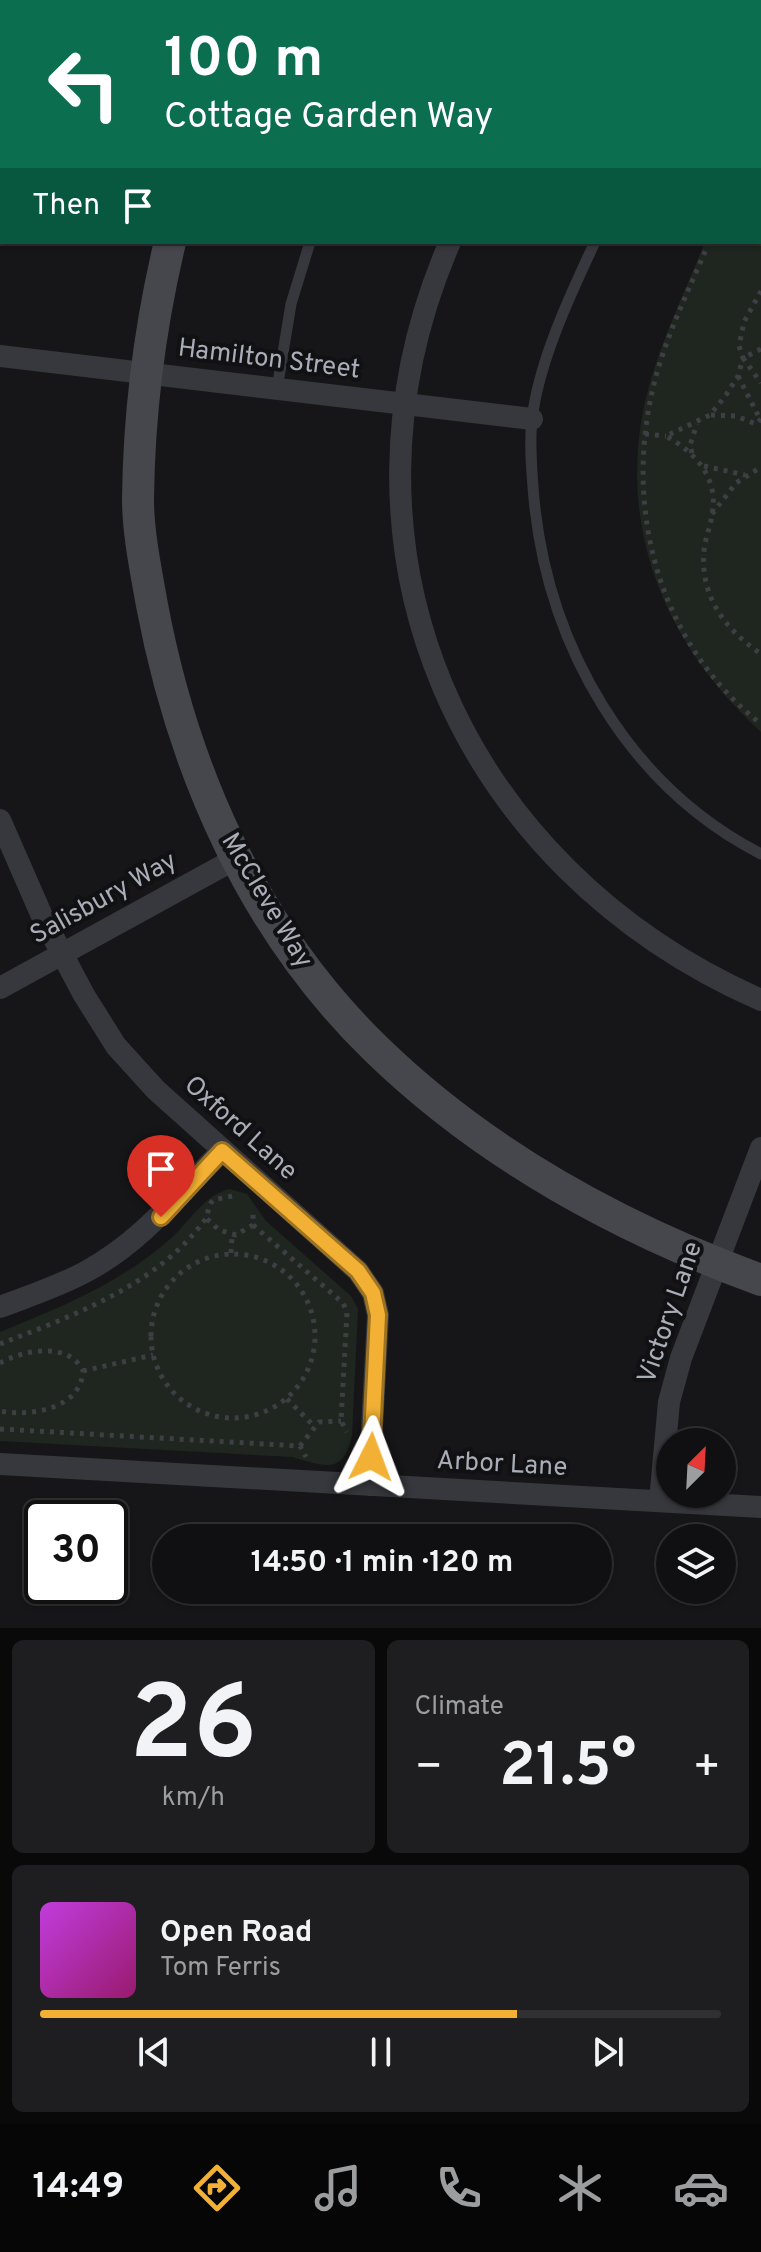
<!DOCTYPE html>
<meta charset="utf-8">
<style>
body{margin:0;font-family:Overpass,sans-serif;background:#1e1e20;color:#f1f3f6;height:100vh;display:flex;flex-direction:column;font-size:30px;white-space:nowrap}
*{box-sizing:border-box;margin:0}
p{font-size:26px;color:#9c9d9f}
.icon{flex:none;width:44px;height:44px;fill:none;stroke:currentColor;stroke-width:2;stroke-linecap:round;stroke-linejoin:round}
.map{position:relative;height:1628px;overflow:hidden}
.side{display:flex;flex-direction:column;gap:12px;padding:12px;background:#09090a;flex:1}
.side>*{flex:none}
.top-card{position:absolute;left:0px;top:0px;width:762px;height:244px;box-shadow:0 2px 6px #0004,0 0 0 2px #303032;background:#0b6e4f;color:#fff;overflow:hidden}
.needle{width:52px;rotate:24deg}
.tools{position:absolute;left:656px;top:1428px;display:grid;gap:16px}
.tools a{display:grid;place-items:center;width:80px;height:80px;border-radius:50%;background:#101012;box-shadow:0 2px 6px #0004,0 0 0 2px #303032;font-size:40px}
.speed{position:absolute;left:24px;top:1500px;display:flex;gap:16px;font-size:40px;font-weight:700;text-align:center}
.speed>*{display:grid;place-content:center;width:104px;height:104px;border-radius:50%;background:#101012;box-shadow:0 2px 6px #0004,0 0 0 2px #303032;line-height:1}
.speed .limit{border:4px solid #111;border-radius:12px;background:#fff;color:#111}
.pin{position:absolute;display:grid;place-items:center;width:68px;height:68px;color:#fff;margin:-82px -34px;border-radius:50% 50% 50% 0;rotate:-45deg;box-shadow:0 0 8px #0007}
.pin .icon{rotate:45deg}
.me{position:absolute;width:88px;margin:-44px;rotate:3deg;stroke-linejoin:round;filter:drop-shadow(0 0 6px #0008)}
.turn{display:flex;align-items:center;gap:28px;height:168px;padding:0 32px;font-size:36px}
.turn .icon{width:104px;height:104px;stroke-width:2.5}
.turn b{display:block;font-size:56px;line-height:68px}
.then{display:flex;align-items:center;height:76px;padding:0 32px;background:#0003;gap:16px;font-size:30px}
.big{font-size:60px;font-weight:700;line-height:1.1}
.side .tile{flex:1;display:flex;flex-direction:column;justify-content:center;gap:12px;min-width:0;padding:0 28px;border-radius:12px;background:#1e1e20}
.side .dial{align-items:center;gap:0}
.dial b{font-size:104px;line-height:1}
.song{display:flex;align-items:center;gap:24px}
.cover{width:96px;height:96px;border-radius:12px;background:linear-gradient(135deg,hsl(290 70% 55%),hsl(320 70% 35%))}
.played{height:8px;border-radius:4px;background:linear-gradient(90deg,#f2b134 70%,#303032 70%)}
.keys{display:flex;justify-content:space-around;direction:ltr}
.heat{display:flex;justify-content:space-between;align-items:center;font-size:44px;direction:ltr}
.side .tiles{flex:1;display:grid;gap:12px;grid-template-columns:1fr 1fr}
.tile:last-child{grid-column:span 2}
.trip{position:absolute;left:152px;top:1524px;width:460px;height:80px;border-radius:40px;background:#101012;box-shadow:0 2px 6px #0004,0 0 0 2px #303032;font-weight:700;line-height:80px;text-align:center}
.tabs{display:flex;height:128px;justify-content:space-around;align-items:center;background:#060607;color:#9c9d9f}
.tabs .icon{width:56px;height:56px}
.tabs .active{color:#f2b134}
.tabs b{font-size:36px;color:#f1f3f6}
.map>svg:first-child{display:block}
</style>
<div class="map">
<svg width="761" height="1628" viewBox="0 0 761 1628">
<rect width="100%" height="100%" fill="#161618"/>
<path fill="#1e261f" d="M761,160v572c-101,-92 -150,-218 -110,-353 14,-47 36,-92 54,-137h55z
M230,1189l17,5 19,27 85,75 7,13 -6,127c-9,41 -30,29 -60,21l-292,-16v-109c61,-25 119,-48 169,-92 20,-17 34,-45 61,-51z"/>
<g fill="none" stroke-linecap="round" stroke-linejoin="round">
<path stroke="#3d3f44" stroke-width="5" stroke-dasharray="4 6" stroke-linecap="butt" d="M309,0h1
M356,0l5,2
M760,173h1
M709,242c-19,46 -43,93 -55,142 -31,124 4,259 107,340
M761,291l-17,31 -5,24 4,12 -5,18 -12,19 -16,20 -44,21c30,17 53,42 46,79 -2,13 -7,24 -8,36 -4,46 21,78 57,103
M761,349l-18,9 18,25
M738,376l22,43
M711,415l25,1 20,8 5,-5
M645,434l21,2
M692,453l-2,-8 7,-21
M704,466l41,9
M712,514l24,-31 25,-16
M207,1219l12,11 17,5 17,-10v-16
M253,1225l90,78 4,9 -6,109 6,11
M231,1253l1,-18
M151 1336a82 82 0 1 1 164 0a82 82 0 1 1-164 0Z
M0,1344c72,-28 156,-58 204,-123 5,-6 3,-14 9,-21l24,-5
M0,1363c23,-13 69,-22 83,8 -2,38 -53,46 -83,40
M83,1371l70,-16
M287,1399l27,27
M0,1429l300,17 6,11
M300,1446l19,-24 22,-1"/>
<path stroke="#37383d" stroke-width="11" d="M595,242c-24,51 -57,121 -63,178 -3,25 0,54 2,79 14,146 93,286 227,355
M277,389l14,-85 19,-62"/>
<path stroke="#37383d" stroke-width="22" d="M0,44l2,2
M0,128l2,-5
M450,242c-133,306 10,626 311,758
M0,356l532,63
M0,820l42,96 42,79 32,51 40,44 202,181 15,22 5,22 -9,170
M0,988l235,-129
M0,1307c29,-11 60,-21 87,-36 54,-29 92,-77 135,-120
M0,1464l761,43
M660,1501l9,-99 12,-44 80,-210"/>
<path stroke="#45474d" stroke-width="32" d="M506,0l5,2
M270,2v-2
M760,105h1
M170,242c-20,84 -31,170 -32,257 0,34 8,72 14,106 31,165 101,325 224,444 109,106 243,179 385,231"/>
</g>
<g fill="none" stroke-linecap="round" stroke-linejoin="round">
<g stroke="#9d7322" stroke-width="20">
<path id="route" d="M161,1217l61,-66 136,120 15,22 5,22 -7,142"/>
</g>
<use href="#route" stroke="#f2b134" stroke-width="14"/>
</g>
<g text-anchor="middle" dominant-baseline="central" stroke-width="8" stroke-linejoin="round" paint-order="stroke">
<g font-size="26" fill="#a8adb8" stroke="#111113">
<text transform="translate(269 360) rotate(7)">Hamilton Street</text>
<text transform="translate(104 899) rotate(-29)">Salisbury Way</text>
<text transform="translate(266 901) rotate(59)">McCleve Way</text>
<text transform="translate(240 1129) rotate(42)">Oxford Lane</text>
<text transform="translate(671 1313) rotate(-71)">Victory Lane</text>
<text transform="translate(502 1465) rotate(3)">Arbor Lane</text>
</g>
</g>
</svg>
<div class="tools">
<a><svg class="needle" viewBox="-14 -14 28 28"><path d="M0-13l5 13h-10z" fill="#e53935"/><path d="M0 13l5-13h-10z" fill="#9c9d9f"/></svg></a>
<a><svg class="icon" aria-label="layers" viewBox="0 0 24 24"><path d="M12 4l9 5-9 5-9-5zM3 14l9 5 9-5"/></svg></a>
</div>
<div class="speed"><div class="limit">30</div></div>
<div class="pin" style="left:161px;top:1217px;background:#d93025"><svg class="icon" aria-label="arrive" viewBox="0 0 24 24"><path d="M6 21V4h12l-3 4 3 4H6"/></svg></div>
<svg class="me" style="left:371px;top:1457px" viewBox="-20 -20 40 40"><path d="M0-17L14 15 0 8-14 15z" fill="#f2b134" stroke="#fff" stroke-width="4"/></svg>
<div class="trip">14:50 · 1 min · 120 m</div>
<div class="top-card">
<div class="turn"><svg class="icon" aria-label="left" viewBox="0 0 24 24"><path d="M17 20v-9H6M10 6l-5 5 5 5"/></svg><div><b>100 m</b>Cottage Garden Way</div></div>
<div class="then">Then<svg class="icon" aria-label="arrive" viewBox="0 0 24 24"><path d="M6 21V4h12l-3 4 3 4H6"/></svg></div>
</div>
</div>
<section class="side">
<div class="tiles">
<div class="tile dial"><b>26</b><p>km/h</p></div>
<div class="tile"><p>Climate</p>
<div class="heat"><a>−</a><b class="big">21.5°</b><a>+</a></div>
</div>
<div class="tile">
<div class="song"><i class="cover"></i><div><b>Open Road</b><p>Tom Ferris</p></div></div>
<div class="played"></div>
<div class="keys"><svg class="icon" aria-label="previous" viewBox="0 0 24 24"><path d="M18 5L8 12l10 7zM5 5v14"/></svg><svg class="icon" aria-label="pause" viewBox="0 0 24 24"><path d="M8 5v14M16 5v14"/></svg><svg class="icon" aria-label="next" viewBox="0 0 24 24"><path d="M6 5l10 7-10 7zM19 5v14"/></svg></div>
</div>
</div>
</section>
<nav class="tabs">
<b>14:49</b>
<svg class="icon active" aria-label="directions" viewBox="0 0 24 24"><path d="M12 3l9 9-9 9-9-9zM9 14v-3h6M13 9l2 2-2 2"/></svg>
<svg class="icon" aria-label="music" viewBox="0 0 24 24"><path d="M9 18V5l10-2v13"/><circle cx="6" cy="18" r="3"/><circle cx="16" cy="16" r="3"/></svg>
<svg class="icon" aria-label="phone" viewBox="0 0 24 24"><path d="M5 4h4l2 5-3 2q2 4 5 5l2-3 5 2v4C11 20 4 13 5 4z"/></svg>
<svg class="icon" aria-label="climate" viewBox="0 0 24 24"><path d="M12 3v18M4 7l16 10M4 17L20 7"/></svg>
<svg class="icon" aria-label="car" viewBox="0 0 24 24"><path d="M5 17H2v-5l4-1 3-4h7l3 4 3 1v5h-3M9 17h6M6 11h13"/><circle cx="7" cy="17" r="2"/><circle cx="17" cy="17" r="2"/></svg>
</nav>
